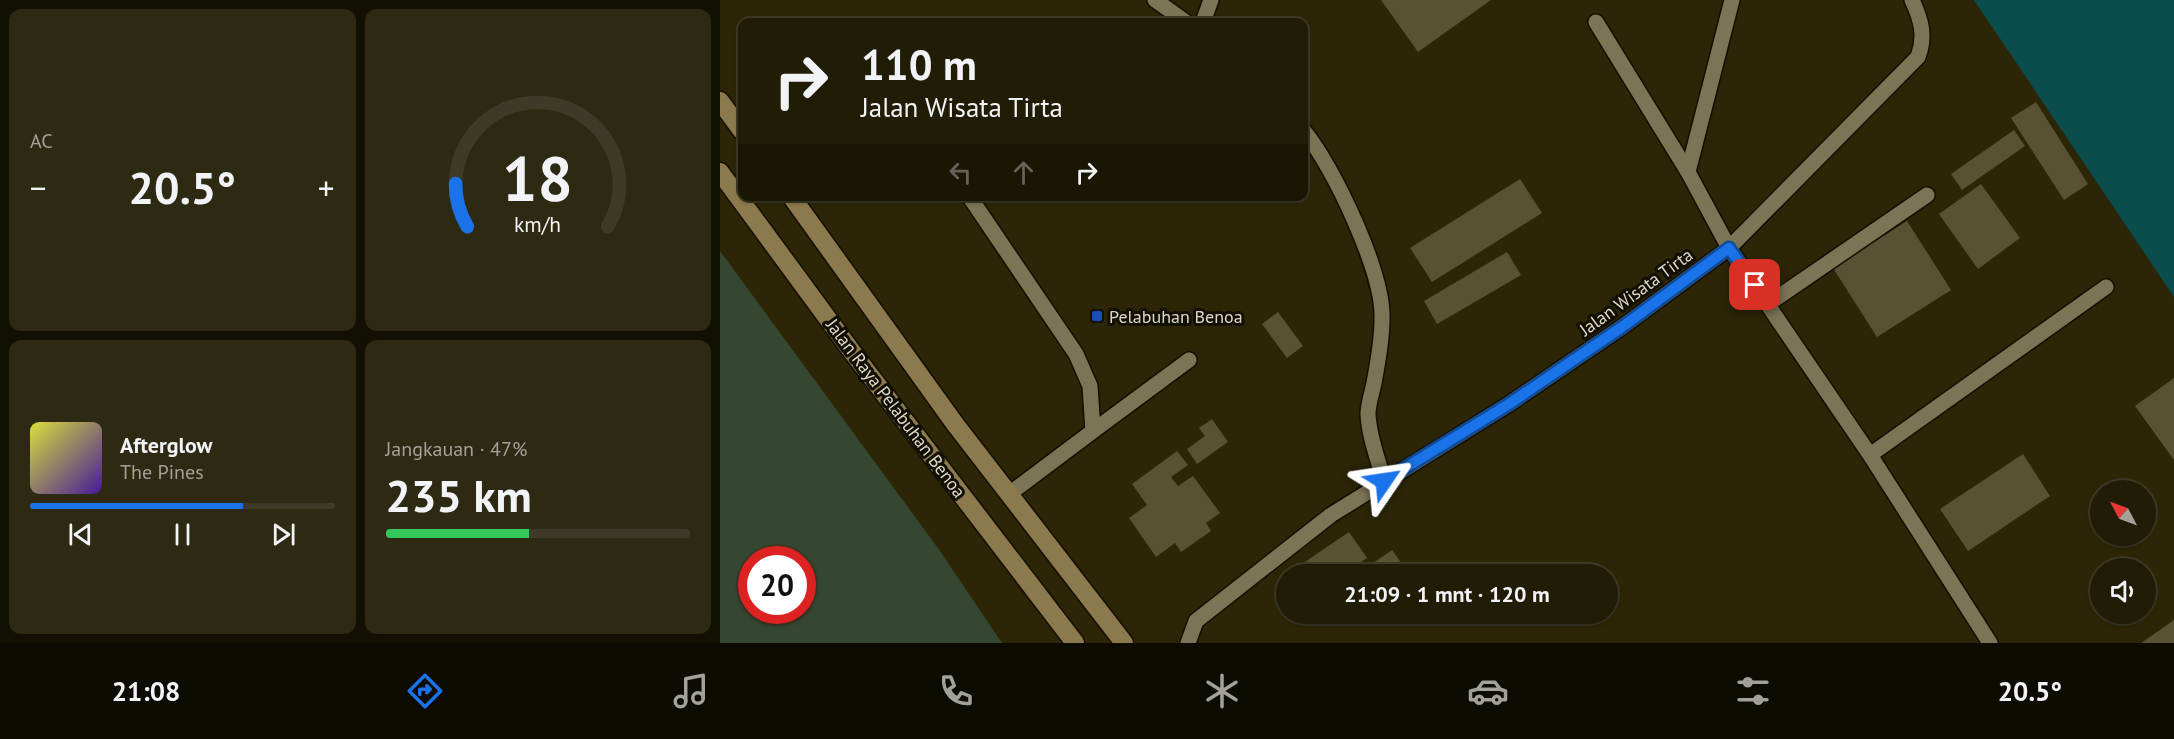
<!DOCTYPE html>
<html lang="id">
<meta charset="utf-8">
<style>
body{margin:0;font-family:"PT Sans",sans-serif;background:#2d2913;color:#f1f3f6;height:100vh;display:flex;flex-direction:column;font-size:22px;white-space:nowrap}
*{box-sizing:border-box;margin:0}
p{font-size:20px;color:#a2a19a}
.icon{flex:none;width:33px;height:33px;fill:none;stroke:currentColor;stroke-width:2;stroke-linecap:round;stroke-linejoin:round}
.map{position:relative;flex:1;overflow:hidden}
.details{display:flex;flex-direction:column;gap:9px;padding:9px;background:#120f03;width:720px}
.details>*{flex:none}
.hud{position:absolute;left:18px;top:18px;width:570px;height:183px;border-radius:12px;box-shadow:0 2px 4px #0004,0 0 0 2px #3e3a27;background:#211c05;color:#f1f3f6;overflow:hidden}
.needle{width:39px;rotate:311deg}
.buttons{position:absolute;left:1370px;top:480px;display:grid;gap:12px}
.buttons a{display:grid;place-items:center;width:66px;height:66px;border-radius:50%;background:#211c05;box-shadow:0 2px 4px #0004,0 0 0 2px #3e3a27;font-size:30px}
.speed{position:absolute;left:18px;top:546px;display:flex;gap:12px;font-size:30px;font-weight:700;text-align:center}
.speed>*{display:grid;place-content:center;width:78px;height:78px;border-radius:50%;background:#211c05;box-shadow:0 2px 4px #0004,0 0 0 2px #3e3a27;line-height:1}
.speed .limit{border:9px solid #d22;background:#fff;color:#111}
.pin{position:absolute;display:grid;place-items:center;width:51px;height:51px;color:#fff;margin:-26px;border-radius:12px;box-shadow:0 3px 9px #0006}
.me{position:absolute;width:66px;margin:-33px;rotate:58deg;stroke-linejoin:round;filter:drop-shadow(0 0 4px #0008)}
.turn{display:flex;align-items:center;gap:21px;height:126px;padding:0 24px;font-size:27px}
.turn .icon{width:78px;height:78px;stroke-width:2.5}
.turn b{display:block;font-size:42px;line-height:51px}
.lanes{display:flex;align-items:center;height:57px;padding:0 24px;background:#0003;justify-content:center;gap:30px;direction:ltr}
.lanes .off{opacity:.35}
.big{font-size:45px;font-weight:800;line-height:1.1}
.details .tile{flex:1;display:flex;flex-direction:column;justify-content:center;gap:9px;min-width:0;padding:0 21px;border-radius:12px;background:#2d2913}
.details .dial{align-items:center;gap:0}
.dial svg{height:156px;overflow:visible;fill:none;stroke:#3e3a27;stroke-width:7;stroke-linecap:round;text-anchor:middle}
.dial text{fill:#f1f3f6;stroke:none}
.song{display:flex;align-items:center;gap:18px}
.cover{width:72px;height:72px;border-radius:9px;background:linear-gradient(135deg,hsl(60 70% 55%),hsl(260 70% 35%))}
.played{height:6px;border-radius:3px;background:linear-gradient(90deg,#1a73e8 70%,#3e3a27 70%)}
.keys{display:flex;justify-content:space-around;direction:ltr}
.heat{display:flex;justify-content:space-between;align-items:center;font-size:33px;direction:ltr}
.charge{height:9px;border-radius:4px;background:linear-gradient(90deg,#34c759 47%,#3e3a27 0)}
.details .tiles{flex:1;display:grid;gap:9px;grid-template-columns:repeat(2,1fr)}
.trip{position:absolute;left:556px;top:564px;width:342px;height:60px;border-radius:30px;background:#211c05;box-shadow:0 2px 4px #0004,0 0 0 2px #3e3a27;font-weight:800;line-height:60px;text-align:center}
.tabs{display:flex;height:96px;justify-content:space-around;align-items:center;background:#0d0b02;color:#a2a19a}
.tabs .icon{width:42px;height:42px}
.tabs .active{color:#1a73e8}
.tabs b{font-size:27px;color:#f1f3f6}
main{display:flex;flex:1;min-height:0}
.map>svg:first-child{display:block}
</style>
<main>
<section class="details">
<div class="tiles">
<div class="tile"><p>AC</p>
<div class="heat"><a>−</a><b class="big">20.5°</b><a>+</a></div>
</div>
<div class="tile dial"><svg viewBox="0 0 100 80">
<path d="M14 69A42 42 0 1 1 86 69"/>
<path d="M14 69A42 42 0 0 1 8 47" stroke="#1a73e8"/>
<text x="50" y="56" font-size="32" font-weight="700">18</text>
<text x="50" y="72" font-size="11">km/h</text>
</svg></div>
<div class="tile">
<div class="song"><i class="cover"></i><div><b>Afterglow</b><p>The Pines</p></div></div>
<div class="played"></div>
<div class="keys"><svg class="icon" aria-label="previous" viewBox="0 0 24 24"><path d="M18 5L8 12l10 7zM5 5v14"/></svg><svg class="icon" aria-label="pause" viewBox="0 0 24 24"><path d="M8 5v14M16 5v14"/></svg><svg class="icon" aria-label="next" viewBox="0 0 24 24"><path d="M6 5l10 7-10 7zM19 5v14"/></svg></div>
</div>
<div class="tile"><p>Jangkauan · 47%</p><b class="big">235 km</b><div class="charge"></div></div>
</div>
</section>
<div class="map">
<svg width="1454" height="643" viewBox="0 0 1454 643">
<rect width="100%" height="100%" fill="#2c2607"/>
<path fill="#354631" fill-rule="evenodd" d="M0,251l220,300 62,92h-282zM32,560h50v50h-50z"/>
<path fill="#0b4c4d" d="M1254,0h200v297z"/>
<path fill="#585133" d="M661,0h110l-73,52z
M1316,102l52,82 -24,16 -53,-82z
M1294,130l11,16 -63,44 -11,-16z
M800,179l22,34 -110,69 -22,-34z
M1261,184l39,54 -42,31 -39,-55z
M1187,221l44,69 -74,47 -44,-69z
M787,252l14,23 -84,49 -13,-23z
M558,312l25,34 -16,12 -25,-34z
M1454,378v82l-39,-54z
M492,419l16,23 -31,22 -10,-15 18,-13 -6,-8z
M457,451l11,14 -17,12 7,9 15,-10 27,37 -14,10 5,8 -30,21 -6,-9 -19,14 -27,-39 18,-13 -15,-21z
M1303,454l27,42 -82,55 -28,-42z
M629,532l18,26 -23,16h-44l-4,-6z
M672,550l17,24h-52z
M1454,620v23h-33z"/>
<g fill="none" stroke-linecap="round" stroke-linejoin="round">
<g stroke="#140f00" stroke-width="18">
<path id="lane" d="M435,0l31,22
M483,22l8,-22
M876,22l92,150 41,76 141,207 120,188
M584,131c29,35 80,142 78,188 0,21 -4,43 -8,64 -2,10 -6,21 -6,31 1,23 10,45 16,67
M968,172l44,-172
M249,196l107,158 14,32 3,45 -84,63
M1048,304l159,-109
M373,431l96,-71
M1150,455l236,-168
M468,643l8,-22 135,-106 178,-111 113,-77 107,-79 189,-191c8,-21 3,-38 -6,-57"/>
</g>
<g stroke="#140f00" stroke-width="21">
<path id="secondary" d="M0,101l22,30
M0,172l133,181 222,290
M71,196l164,228 169,219"/>
</g>
<use href="#lane" stroke="#7b7555" stroke-width="15"/>
<use href="#secondary" stroke="#8c794d" stroke-width="18"/>
</g>
<g fill="none" stroke-linecap="round" stroke-linejoin="round">
<g stroke="#114b97" stroke-width="15">
<path id="route" d="M664,481l125,-77 113,-77 107,-79 26,37"/>
</g>
<use href="#route" stroke="#1a73e8" stroke-width="10"/>
</g>
<rect fill="#1a4fb4" stroke="#120f04" stroke-width="2" x="371" y="310" width="12" height="12" rx="3"/>
<g text-anchor="middle" dominant-baseline="central" stroke-width="6" stroke-linejoin="round" paint-order="stroke">
<g font-size="18" fill="#ddd9c8" stroke="#120f04">
<text transform="translate(916 292) rotate(-36)">Jalan Wisata Tirta</text>
<text transform="translate(176 408) rotate(53)">Jalan Raya Pelabuhan Benoa</text>
</g>
<g font-size="18" fill="#ddd9c8" stroke="#120f04" text-anchor="start">
<text x="389" y="316">Pelabuhan Benoa</text>
</g>
</g>
</svg>
<div class="buttons">
<a><svg class="needle" viewBox="-14 -14 28 28"><path d="M0-13l5 13h-10z" fill="#e53935"/><path d="M0 13l5-13h-10z" fill="#a2a19a"/></svg></a>
<a><svg class="icon" aria-label="sound" viewBox="0 0 24 24"><path d="M4 9h4l5-4v14l-5-4H4zM17 9q2 3 0 6"/></svg></a>
</div>
<div class="speed"><div class="limit">20</div></div>
<div class="pin" style="left:1035px;top:285px;background:#d93025"><svg class="icon" aria-label="arrive" viewBox="0 0 24 24"><path d="M6 21V4h12l-3 4 3 4H6"/></svg></div>
<svg class="me" style="left:664px;top:481px" viewBox="-20 -20 40 40"><path d="M0-17L14 15 0 8-14 15z" fill="#1a73e8" stroke="#fff" stroke-width="4"/></svg>
<div class="trip">21:09 · 1 mnt · 120 m</div>
<div class="hud">
<div class="turn"><svg class="icon" aria-label="right" viewBox="0 0 24 24"><path d="M7 20v-9h11M14 6l5 5-5 5"/></svg><div><b>110 m</b>Jalan Wisata Tirta</div></div>
<div class="lanes"><svg class="icon off" aria-label="left" viewBox="0 0 24 24"><path d="M17 20v-9H6M10 6l-5 5 5 5"/></svg><svg class="icon off" aria-label="ahead" viewBox="0 0 24 24"><path d="M12 20V5M6 11l6-6 6 6"/></svg><svg class="icon" aria-label="right" viewBox="0 0 24 24"><path d="M7 20v-9h11M14 6l5 5-5 5"/></svg></div>
</div>
</div>
</main>
<nav class="tabs">
<b>21:08</b>
<svg class="icon active" aria-label="directions" viewBox="0 0 24 24"><path d="M12 3l9 9-9 9-9-9zM9 14v-3h6M13 9l2 2-2 2"/></svg>
<svg class="icon" aria-label="music" viewBox="0 0 24 24"><path d="M9 18V5l10-2v13"/><circle cx="6" cy="18" r="3"/><circle cx="16" cy="16" r="3"/></svg>
<svg class="icon" aria-label="phone" viewBox="0 0 24 24"><path d="M5 4h4l2 5-3 2q2 4 5 5l2-3 5 2v4C11 20 4 13 5 4z"/></svg>
<svg class="icon" aria-label="climate" viewBox="0 0 24 24"><path d="M12 3v18M4 7l16 10M4 17L20 7"/></svg>
<svg class="icon" aria-label="car" viewBox="0 0 24 24"><path d="M5 17H2v-5l4-1 3-4h7l3 4 3 1v5h-3M9 17h6M6 11h13"/><circle cx="7" cy="17" r="2"/><circle cx="17" cy="17" r="2"/></svg>
<svg class="icon" aria-label="filters" viewBox="0 0 24 24"><path d="M4 7h16M4 17h16"/><circle cx="9" cy="7" r="2"/><circle cx="15" cy="17" r="2"/></svg>
<b>20.5°</b>
</nav>
